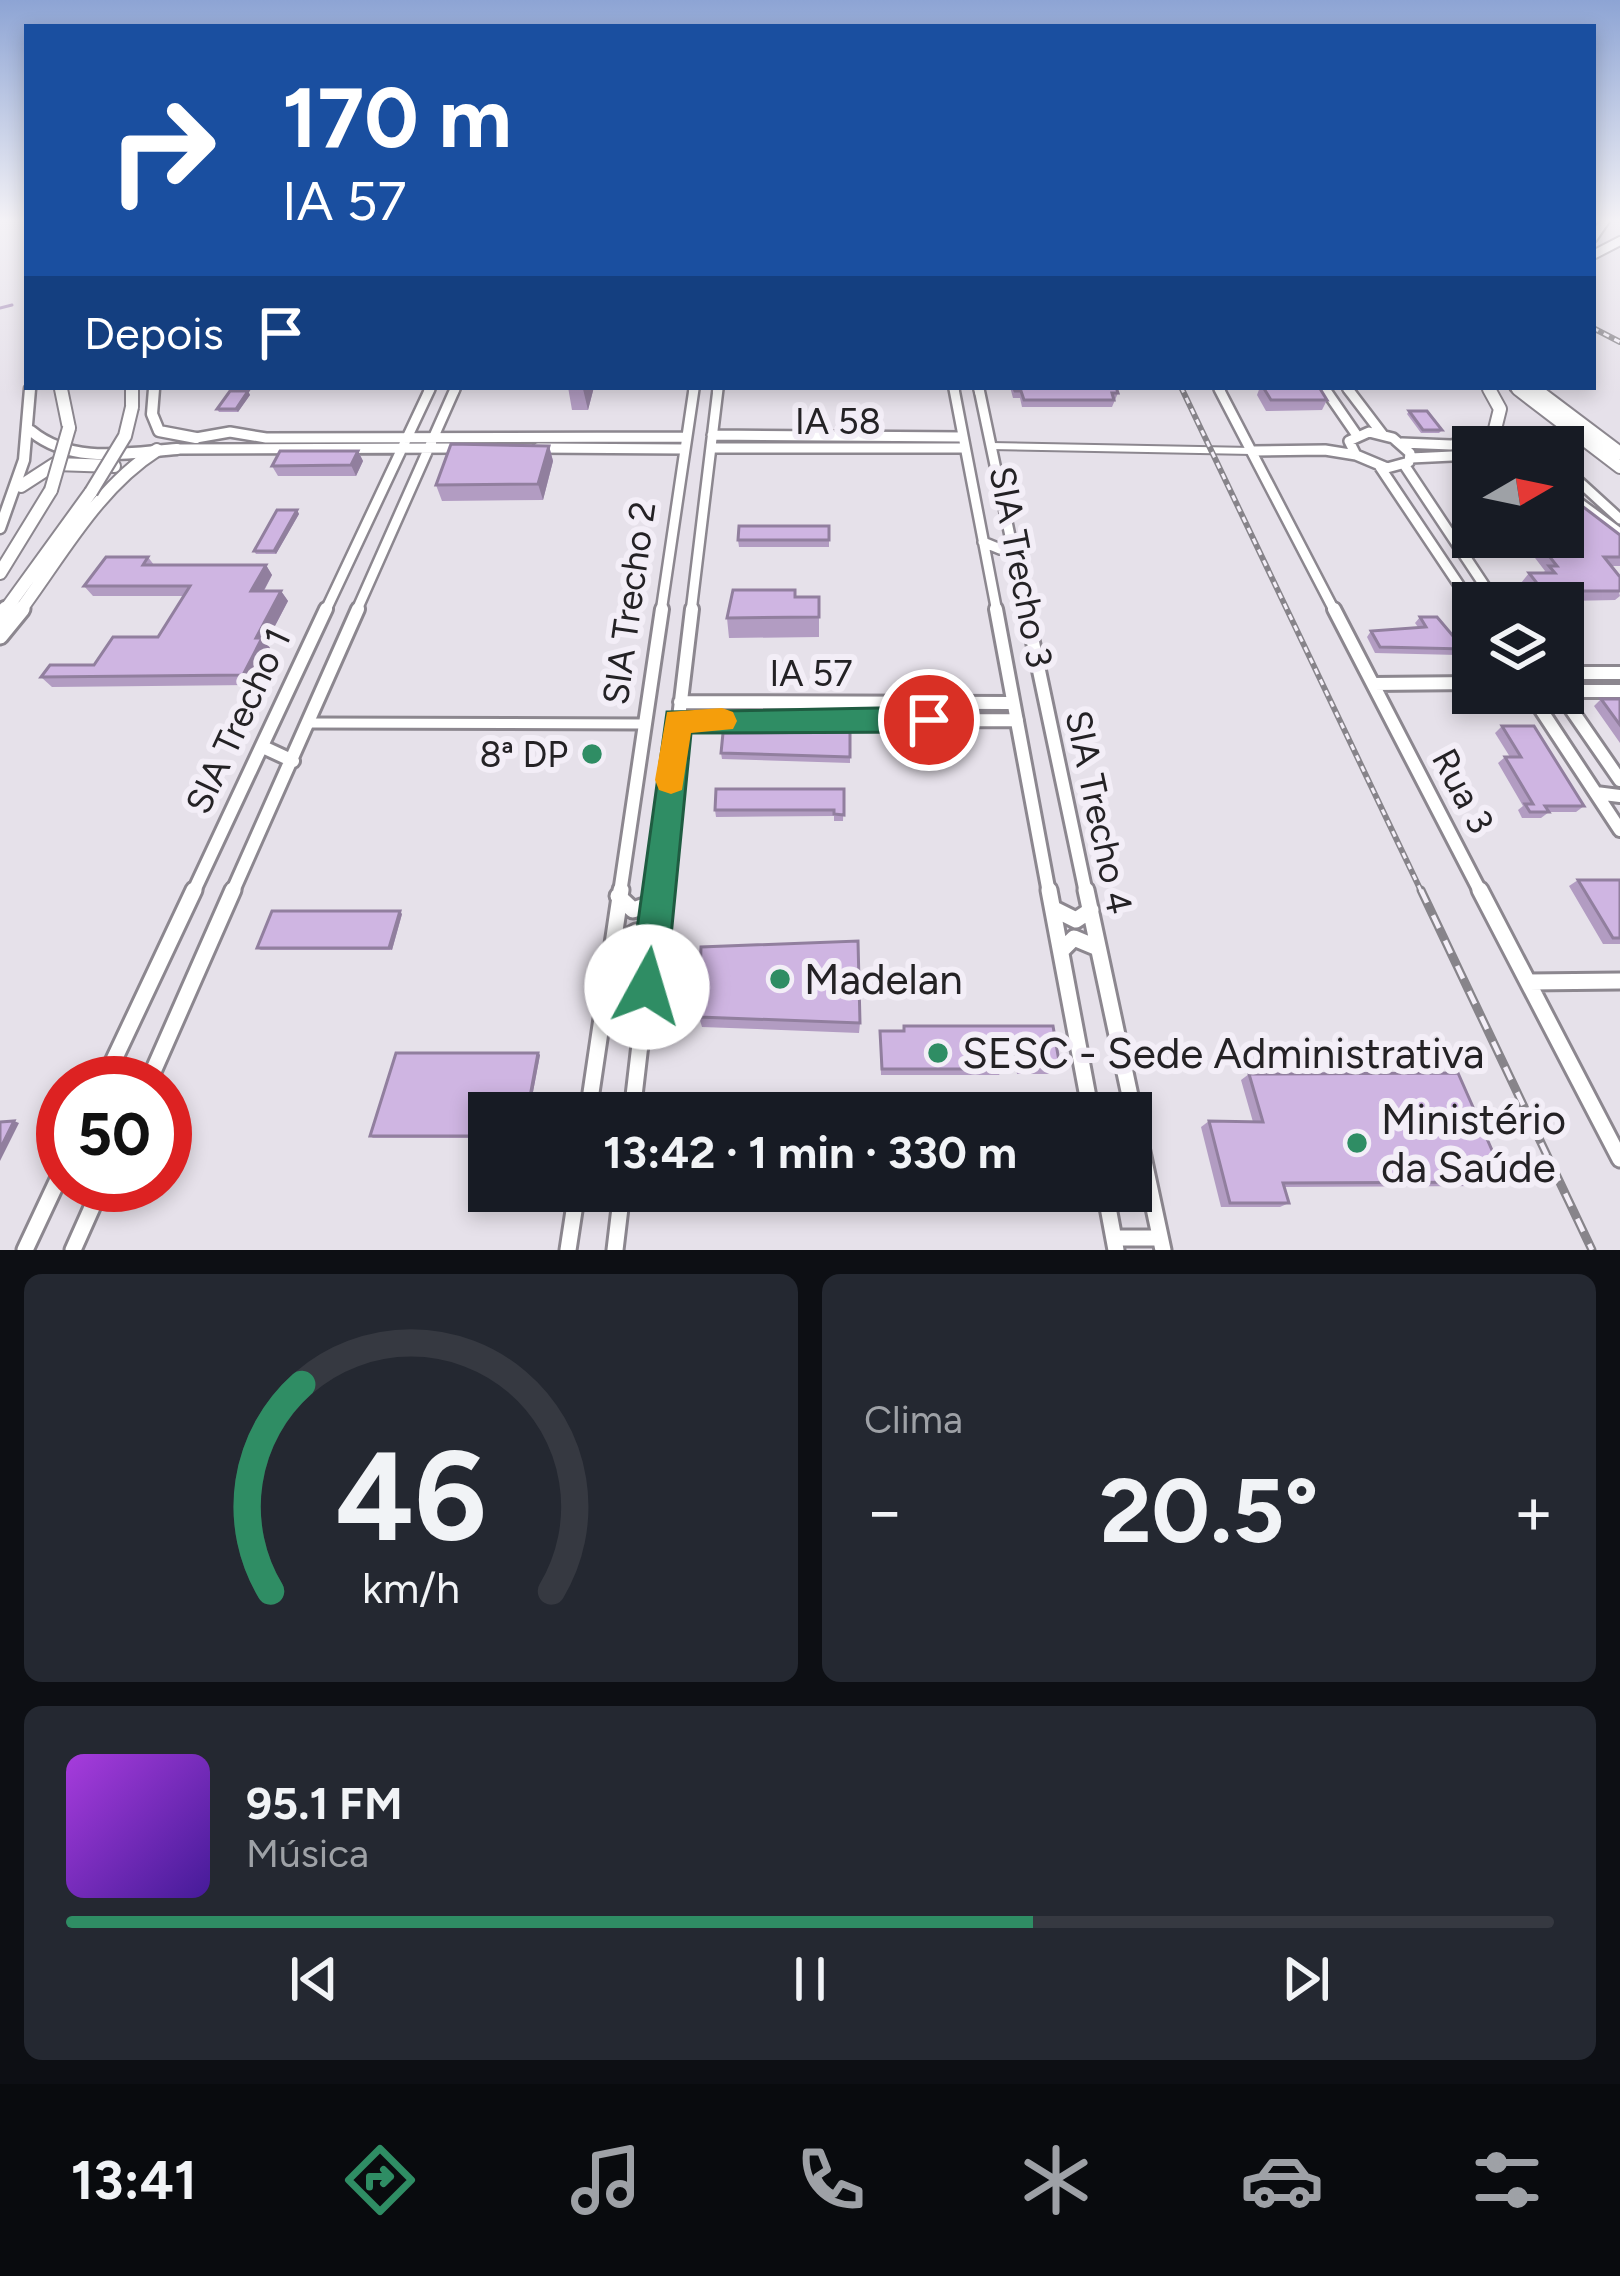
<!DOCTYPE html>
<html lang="pt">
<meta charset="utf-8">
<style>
body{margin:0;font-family:Figtree,sans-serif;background:#242831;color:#f1f3f6;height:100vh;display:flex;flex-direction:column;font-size:45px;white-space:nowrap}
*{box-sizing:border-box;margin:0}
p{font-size:39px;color:#9ea1a6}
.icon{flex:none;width:66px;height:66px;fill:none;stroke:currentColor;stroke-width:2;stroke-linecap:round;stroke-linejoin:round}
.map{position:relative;height:1250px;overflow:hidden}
.sheet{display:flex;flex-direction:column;gap:24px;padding:24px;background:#0d0f14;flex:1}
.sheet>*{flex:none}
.hud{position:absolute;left:24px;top:24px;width:1572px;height:366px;border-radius:0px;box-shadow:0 6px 18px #0003;background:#1a4fa0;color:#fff;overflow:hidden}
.needle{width:78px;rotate:81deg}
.buttons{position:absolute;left:1452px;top:426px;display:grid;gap:24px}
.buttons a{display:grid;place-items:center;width:132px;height:132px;border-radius:0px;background:#171b24;box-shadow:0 6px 18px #0003;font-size:60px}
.speed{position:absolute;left:36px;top:1056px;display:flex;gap:24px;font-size:60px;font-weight:700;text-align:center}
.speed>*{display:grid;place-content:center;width:156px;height:156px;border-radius:50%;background:#171b24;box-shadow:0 6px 18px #0003;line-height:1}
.speed .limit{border:18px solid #d22;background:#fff;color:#111}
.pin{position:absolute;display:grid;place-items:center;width:102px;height:102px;color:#fff;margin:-51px;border:6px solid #fff;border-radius:50%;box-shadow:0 3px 12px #0007}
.me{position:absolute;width:132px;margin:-66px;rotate:6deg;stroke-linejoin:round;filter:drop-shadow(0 0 9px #0008)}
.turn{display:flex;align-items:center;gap:42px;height:252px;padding:0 60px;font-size:54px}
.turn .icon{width:156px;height:156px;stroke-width:2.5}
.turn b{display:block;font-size:84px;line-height:102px}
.then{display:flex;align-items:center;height:114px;padding:0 60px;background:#0003;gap:24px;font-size:45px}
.big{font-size:90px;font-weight:700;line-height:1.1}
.sheet .card{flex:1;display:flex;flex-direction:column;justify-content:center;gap:18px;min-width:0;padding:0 42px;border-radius:18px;background:#242831}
.sheet .dial{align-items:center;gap:0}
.dial svg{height:312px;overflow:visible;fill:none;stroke:#363941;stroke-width:7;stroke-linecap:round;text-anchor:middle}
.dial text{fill:#f1f3f6;stroke:none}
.song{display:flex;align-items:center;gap:36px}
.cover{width:144px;height:144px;border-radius:18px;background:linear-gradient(135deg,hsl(280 70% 55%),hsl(260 70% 35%))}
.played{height:12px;border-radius:6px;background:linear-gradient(90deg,#2f8d64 65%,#363941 65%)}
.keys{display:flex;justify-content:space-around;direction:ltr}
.heat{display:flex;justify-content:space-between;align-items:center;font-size:66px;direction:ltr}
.sheet .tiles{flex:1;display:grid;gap:24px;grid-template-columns:1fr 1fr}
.card:last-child{grid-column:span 2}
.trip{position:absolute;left:468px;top:1092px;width:684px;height:120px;border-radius:0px;background:#171b24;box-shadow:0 6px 18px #0003;font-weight:700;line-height:120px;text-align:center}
.tab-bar{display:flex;height:192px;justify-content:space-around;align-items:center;background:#090b0e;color:#9ea1a6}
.tab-bar .icon{width:84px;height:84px}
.tab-bar .current{color:#2f8d64}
.tab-bar b{font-size:54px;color:#f1f3f6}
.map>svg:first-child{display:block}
</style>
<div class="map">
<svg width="1620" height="1250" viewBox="0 0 1620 1250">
<rect width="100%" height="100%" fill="#e6e1ea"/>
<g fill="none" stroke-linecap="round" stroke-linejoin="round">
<path stroke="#a58cb7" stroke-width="3" d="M0,308l12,-3"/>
<g stroke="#8c878f" stroke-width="10">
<path id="street-far1" d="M991,446l261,5"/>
</g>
<g stroke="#8c878f" stroke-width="15">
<path id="street" d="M309,723l335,1"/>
</g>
<g stroke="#8c878f" stroke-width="12">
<path id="secondary-far3" d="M1593,238l13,-19
M1593,255l27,-14
M954,387l1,5
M978,387l1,5
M1218,387l3,5
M1323,387l4,5
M1346,387l4,5
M428,392l3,-5
M454,392l2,-5
M693,392l1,-5
M717,392l1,-5"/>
</g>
<g stroke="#8c878f" stroke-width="14">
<path id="secondary-far2" d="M954,389l43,223
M979,389l47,223
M1219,389l116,223
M1325,389l31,45
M1348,389l35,46
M1369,432l24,6 17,15 -1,9 -22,6 -31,-13 -7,-14z
M712,435l251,2
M196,438l34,-6 36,6 420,-1
M1402,443l49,2 36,-9
M1487,447v-11l25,-3 29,14
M538,448l147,1
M711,448h254
M177,449l283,-1
M1253,451l72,-1 31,5
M1411,458l62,-3
M1405,466l91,137
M1380,467l93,139
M1563,467l57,52
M1563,491l57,42
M983,542l17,7 12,-6
M325,612l105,-223
M356,612l99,-223
M661,612l33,-223
M691,612l27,-223"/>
</g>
<g stroke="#8c878f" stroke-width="18">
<path id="secondary-far1" d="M996,609l53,284
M1026,609l60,284
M1334,609l147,284
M1563,673h57
M1373,684l100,-1
M1563,691h57
M1530,693l90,137
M1560,693l60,87
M680,702l333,1
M678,721l339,-1
M263,747l30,14
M1596,793l24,3
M193,893l133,-284
M232,893l126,-284
M620,893l42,-284
M658,893l34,-284"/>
</g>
<g stroke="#8c878f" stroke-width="21">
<path id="secondary" d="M1049,890l42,223
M1086,890l77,360
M1480,890l140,269
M618,896l15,14 23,-8
M1054,909l22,11 15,-10
M613,946l23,-14 14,11
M1062,950l12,-12 24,10
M1529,982l91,-1
M103,1083l91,-193
M148,1083l85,-193
M588,1113l33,-223
M632,1113l26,-223
M1105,1191l11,59
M1114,1238h46
M25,1250l38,-81
M73,1250l29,-65
M568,1250l9,-59
M615,1250l7,-59"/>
</g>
<g stroke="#8c878f" stroke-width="12">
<path id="primary-far1" d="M30,392v-5
M154,392v-5"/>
</g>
<g stroke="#8c878f" stroke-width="15">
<path id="primary" d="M154,389l-2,25 7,17 37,7
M31,431c41,34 97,22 146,18
M0,528l24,-68 6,-71"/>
</g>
<g stroke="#8c878f" stroke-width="14">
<path id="highway-far2" d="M61,387l1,5
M132,387v5
M1488,387l3,5
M1515,387l7,5
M1532,387l7,5"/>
</g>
<g stroke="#8c878f" stroke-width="16">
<path id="highway-far1" d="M61,389l8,39
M132,389v18
M1489,389l11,20 -6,24
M1518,389l102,78
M1535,389l85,64
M21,486l34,-22 59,2
M0,573l51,-83
M4,612l87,-120
M19,612c42,-56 78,-124 138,-162"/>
</g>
<g stroke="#8c878f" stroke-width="21">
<path id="highway" d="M0,618l6,-9
M0,636l22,-27"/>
</g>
<use href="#street-far1" stroke="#fff" stroke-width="6"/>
<use href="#street" stroke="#fff" stroke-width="9"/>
<use href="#secondary-far3" stroke="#fff" stroke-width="8"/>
<use href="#secondary-far2" stroke="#fff" stroke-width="9"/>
<use href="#secondary-far1" stroke="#fff" stroke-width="12"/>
<use href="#secondary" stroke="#fff" stroke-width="15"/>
<use href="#primary-far1" stroke="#fff" stroke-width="8"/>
<use href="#primary" stroke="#fff" stroke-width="10"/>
<use href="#highway-far2" stroke="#fff" stroke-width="9"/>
<use href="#highway-far1" stroke="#fff" stroke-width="12"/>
<use href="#highway" stroke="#fff" stroke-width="15"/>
<g stroke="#87848a" stroke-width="6">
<path id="rail-far1" d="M1593,328l27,14
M1181,387l241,506"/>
</g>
<g stroke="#87848a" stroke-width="9">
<path id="rail" d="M1421,890l171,360"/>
</g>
<use href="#rail-far1" stroke="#f3eef7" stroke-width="3" stroke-dasharray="6" stroke-linecap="butt"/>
<use href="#rail" stroke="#f3eef7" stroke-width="4.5" stroke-dasharray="14" stroke-linecap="butt"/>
<g stroke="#8c878f" stroke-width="16" stroke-linecap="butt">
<path id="highway-bridge" d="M51,490l18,-62
M91,492l34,-56 7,-29"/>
</g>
<use href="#highway-bridge" stroke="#fff" stroke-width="12"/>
</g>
<path fill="#b29cc2" d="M568,387h26l-6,23h-16z
M1010,387h106l2,6 -6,14h-90l-2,-9h-7z
M1260,387h59l8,13 -5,10 -56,1 -9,-16z
M248,391l2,4 -12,17h-19l-2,-3z
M1409,411l33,19 -3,3h-18l-14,-19z
M549,446l4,15 -10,39 -101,1 -6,-16z
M358,451l5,10 -7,15h-78l-6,-10z
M1563,496l57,39v31h-8l8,30 -5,4 -47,1 5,7 -10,10v-15h-20l-2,-2h-7l-13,-18 8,-10h14l2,-2 -26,-34h44z
M297,510l2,4 -23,40h-20l-2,-3z
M829,526v21h-90l-1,-7z
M148,557l6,8h112l6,10 -8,16h17l7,10 -22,42 4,5 -19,37 -199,2 -11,-10 53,-12 64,-28 26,-41h-91l-9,-10z
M795,597l24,20v20l-90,1 -2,-20z
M1420,617l44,32 -6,6 -83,-2 -8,-16 4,-6 47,-4 -3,-4z
M1601,699h19v44l-26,-37z
M1502,726l82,80 -8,6h-27l-8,6h-19l-4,-8 5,-4 -25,-43 7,-6h5l-15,-24z
M850,732v31l-128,-4 -1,-6z
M844,789l-1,32h-9v-5l-118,1 -1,-7z
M1578,880h42v64h-17l-34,-58z
M402,914l-10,36h-131l-4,-2z
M699,1017l161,6 -1,10 -157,-6z
M904,1026h149l7,41 -4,7h-39l-4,-27h-13l3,22 -4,6h-118l-1,-44h23z
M538,1053l2,2 -11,58h-40v25h-116l-3,-2z
M1249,1074l257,108 -14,4 -208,1 5,16 -9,4h-59l-20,-80 8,-6 44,1 -12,-42z"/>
<path fill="#917f9e" d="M584,387h10l-6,23 -5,-21z
M248,391l2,4 -12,17 -2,-3z
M549,446l4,15 -10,39 -5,-16z
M358,451l5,10 -7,15 -5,-11z
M297,510l2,4 -23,40 -2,-3z
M266,565l6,10 -14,26 -7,-10z
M281,591l7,10 -22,42 4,5 -19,37 -8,-10 13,-37z
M400,911l2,3 -10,36 -3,-2z
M538,1053l2,2 -11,58h-2z
M14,1121l5,2 -19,38v-12z"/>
<path fill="#cfb5e2" stroke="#917f9e" stroke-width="3" d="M1013,387h103l2,6h-6l2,7h-90l-3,-9h-6z
M1263,387h56l8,13h-56z
M230,391h18l-12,18h-19z
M1409,411h18l15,19h-19z
M451,444l98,2 -11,38 -102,1z
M280,451h78l-7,14 -79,1z
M1563,496h6l51,39v22h-16l16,20v14h-59l12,17h-10v-5h-4l-9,-12h-7l-14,-18h26l-6,-7h8l-23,-29h29v-16l9,-1 -9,-10z
M277,510h20l-23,41h-20z
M739,526h90v14h-91z
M106,557h42l-5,8h123l-15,26h30l-25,47h6l-19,37 -202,2 9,-12h44l19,-28h45l32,-51h-106z
M733,590h62v7h24v20l-92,1z
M1420,617h17l27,32 -84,-2 -9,-16 55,-4z
M1601,699h19v26z
M1502,726h32l50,80h-39l4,6h-19l-5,-8h8l-28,-47h16z
M850,732v25l-129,-4 2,-20z
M716,789h128v26l-10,-1v-4h-119z
M1578,880h42v58h-7z
M272,911h128l-11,37h-132z
M858,941l2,82 -161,-6 2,-70z
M904,1026h149l7,41 -39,1 -5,-28h-17l4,29h-121l-2,-38h24z
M396,1053h142l-11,60h-38v23h-119z
M1458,1073l48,109 -223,1 6,20h-59l-21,-82 54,1 -14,-48z
M14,1121l-14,28v-27z"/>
<linearGradient id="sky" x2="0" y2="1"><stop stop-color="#8da4d4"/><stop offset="0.56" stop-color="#f4f2f6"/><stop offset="1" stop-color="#f4f2f6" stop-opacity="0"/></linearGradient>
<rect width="1620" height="394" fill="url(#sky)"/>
<path fill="#2f8d64" stroke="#1f5c41" stroke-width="3" d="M929,707l11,4 4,9 -4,8 -11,4 -238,1 -25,254 -6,13 -13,6 -13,-6 -5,-13 38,-275z"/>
<path fill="#f59e0b" d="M722,708l11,4 4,9 -4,8 -42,4 -9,57 -11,4 -12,-4 -4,-10 12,-68z"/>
<g fill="#2f8d64" stroke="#f3eef7" stroke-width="4.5">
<circle cx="592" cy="754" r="12"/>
<circle cx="780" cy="979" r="12"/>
<circle cx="938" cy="1053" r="12"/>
<circle cx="1357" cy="1143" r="12"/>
</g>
<g text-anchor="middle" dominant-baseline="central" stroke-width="12" stroke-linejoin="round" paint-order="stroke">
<g font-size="36" fill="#242225" stroke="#f3eef7">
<text x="838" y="421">IA 58</text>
<text transform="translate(1021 567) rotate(79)">SIA Trecho 3</text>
<text transform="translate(629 603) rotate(-82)">SIA Trecho 2</text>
<text x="811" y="673">IA 57</text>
<text transform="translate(238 721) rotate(-65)">SIA Trecho 1</text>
<text transform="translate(1463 791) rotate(62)">Rua 3</text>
<text transform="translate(1099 812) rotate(78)">SIA Trecho 4</text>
</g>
<g font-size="36" fill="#242225" stroke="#f3eef7" text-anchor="end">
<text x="568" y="754">8ª DP</text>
</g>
<g font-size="42" fill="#242225" stroke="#f3eef7" text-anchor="start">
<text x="804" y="979">Madelan</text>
<text x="962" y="1053">SESC - Sede Administrativa</text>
<text x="1381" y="1119">Ministério<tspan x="1381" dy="48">da Saúde</tspan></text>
</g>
</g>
</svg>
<div class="buttons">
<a><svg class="needle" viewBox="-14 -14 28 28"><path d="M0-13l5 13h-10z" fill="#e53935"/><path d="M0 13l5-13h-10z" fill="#9ea1a6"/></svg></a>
<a><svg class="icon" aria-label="layers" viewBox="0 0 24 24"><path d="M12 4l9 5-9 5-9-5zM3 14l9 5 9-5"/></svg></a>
</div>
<div class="speed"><div class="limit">50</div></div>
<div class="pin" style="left:929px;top:720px;background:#d93025"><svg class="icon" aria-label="arrive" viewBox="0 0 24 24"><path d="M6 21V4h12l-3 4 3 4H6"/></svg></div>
<svg class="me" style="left:647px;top:987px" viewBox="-20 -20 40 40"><circle r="19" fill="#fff"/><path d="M0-13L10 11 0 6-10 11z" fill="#2f8d64"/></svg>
<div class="trip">13:42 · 1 min · 330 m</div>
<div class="hud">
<div class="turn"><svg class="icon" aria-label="right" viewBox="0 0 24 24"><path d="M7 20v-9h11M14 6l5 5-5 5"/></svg><div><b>170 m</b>IA 57</div></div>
<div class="then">Depois<svg class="icon" aria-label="arrive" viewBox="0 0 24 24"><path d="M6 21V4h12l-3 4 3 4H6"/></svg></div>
</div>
</div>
<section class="sheet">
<div class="tiles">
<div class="card dial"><svg viewBox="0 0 100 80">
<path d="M14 69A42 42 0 1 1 86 69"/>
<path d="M14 69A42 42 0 0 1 22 16" stroke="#2f8d64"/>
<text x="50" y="56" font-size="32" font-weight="700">46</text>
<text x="50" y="72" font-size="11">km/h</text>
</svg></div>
<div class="card"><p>Clima</p>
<div class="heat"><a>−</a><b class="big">20.5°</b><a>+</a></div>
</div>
<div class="card">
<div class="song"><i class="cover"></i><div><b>95.1 FM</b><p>Música</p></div></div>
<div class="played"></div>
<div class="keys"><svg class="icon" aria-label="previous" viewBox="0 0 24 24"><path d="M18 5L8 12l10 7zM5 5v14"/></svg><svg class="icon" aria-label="pause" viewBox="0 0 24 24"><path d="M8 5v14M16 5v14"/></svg><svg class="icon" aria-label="next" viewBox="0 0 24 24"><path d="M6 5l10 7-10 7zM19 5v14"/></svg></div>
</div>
</div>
</section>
<nav class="tab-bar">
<b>13:41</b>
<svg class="icon current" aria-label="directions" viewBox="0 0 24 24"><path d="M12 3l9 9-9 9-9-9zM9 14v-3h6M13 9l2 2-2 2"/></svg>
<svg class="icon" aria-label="music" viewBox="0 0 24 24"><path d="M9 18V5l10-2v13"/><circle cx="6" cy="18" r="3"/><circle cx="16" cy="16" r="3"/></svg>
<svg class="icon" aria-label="phone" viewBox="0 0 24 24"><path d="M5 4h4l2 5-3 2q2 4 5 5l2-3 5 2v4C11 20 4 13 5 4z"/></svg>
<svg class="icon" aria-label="climate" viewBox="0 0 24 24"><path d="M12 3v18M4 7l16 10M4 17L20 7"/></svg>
<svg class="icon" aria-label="car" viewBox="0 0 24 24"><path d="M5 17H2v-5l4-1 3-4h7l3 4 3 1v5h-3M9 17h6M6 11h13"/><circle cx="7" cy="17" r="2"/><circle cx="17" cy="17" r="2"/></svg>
<svg class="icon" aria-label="filters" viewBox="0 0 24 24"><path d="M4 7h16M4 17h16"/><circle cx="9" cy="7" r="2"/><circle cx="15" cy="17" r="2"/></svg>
</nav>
